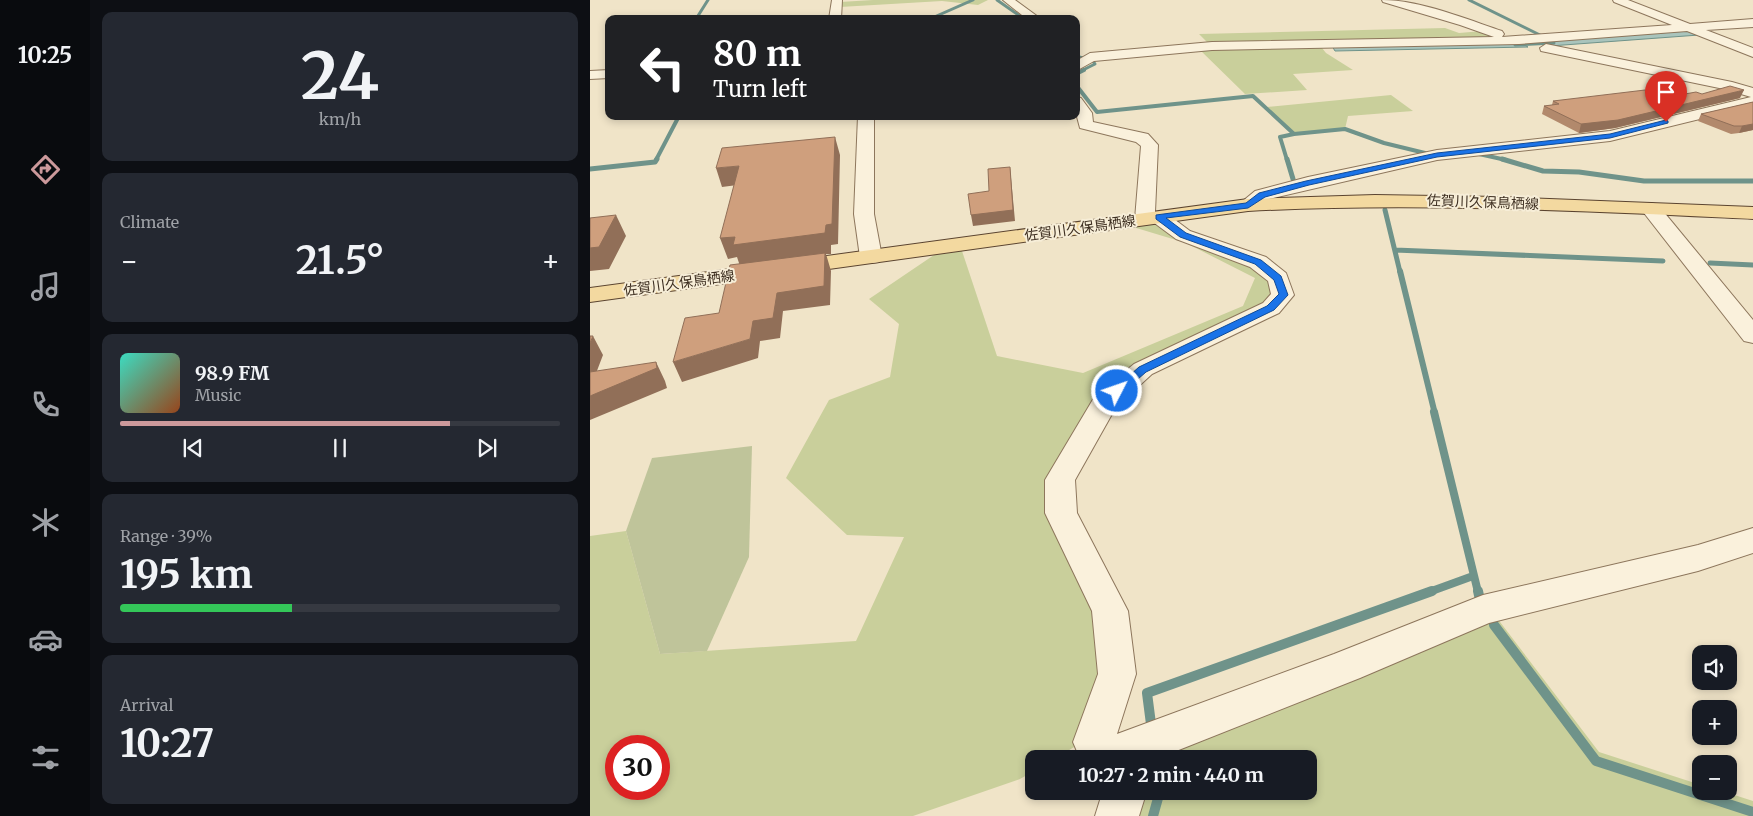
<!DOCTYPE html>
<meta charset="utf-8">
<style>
body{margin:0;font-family:Merriweather,"Noto Sans JP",serif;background:#242831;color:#f1f3f6;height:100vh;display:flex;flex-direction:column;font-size:19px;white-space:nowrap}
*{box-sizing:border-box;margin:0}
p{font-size:16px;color:#9ea1a6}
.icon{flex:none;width:28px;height:28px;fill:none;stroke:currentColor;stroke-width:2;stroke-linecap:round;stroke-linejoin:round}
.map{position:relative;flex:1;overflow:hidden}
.sheet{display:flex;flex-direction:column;gap:12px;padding:12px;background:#0d0f14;width:500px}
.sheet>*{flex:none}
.top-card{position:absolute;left:15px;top:15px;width:475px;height:105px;border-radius:10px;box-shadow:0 2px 8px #0003;background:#202124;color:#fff;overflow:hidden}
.fabs{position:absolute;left:1102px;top:645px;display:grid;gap:10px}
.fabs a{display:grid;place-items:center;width:45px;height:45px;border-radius:10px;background:#171b24;box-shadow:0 2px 8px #0003;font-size:25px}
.speed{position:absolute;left:15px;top:735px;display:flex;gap:10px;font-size:25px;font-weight:700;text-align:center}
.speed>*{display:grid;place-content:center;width:65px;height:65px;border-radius:50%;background:#171b24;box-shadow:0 2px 8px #0003;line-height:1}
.speed .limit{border:8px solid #d22;background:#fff;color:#111}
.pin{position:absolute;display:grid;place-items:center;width:42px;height:42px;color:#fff;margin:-51px -21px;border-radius:50% 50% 50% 0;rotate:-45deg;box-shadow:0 0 5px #0007}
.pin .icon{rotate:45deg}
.me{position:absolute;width:55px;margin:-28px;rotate:49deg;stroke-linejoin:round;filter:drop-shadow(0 0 4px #0008)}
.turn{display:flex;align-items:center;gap:18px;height:105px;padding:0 25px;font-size:22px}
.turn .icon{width:65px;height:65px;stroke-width:2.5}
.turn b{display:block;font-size:35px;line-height:42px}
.big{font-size:38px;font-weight:700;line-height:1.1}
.sheet .tile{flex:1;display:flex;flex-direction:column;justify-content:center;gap:8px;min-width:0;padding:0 18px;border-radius:10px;background:#242831}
.sheet .dial{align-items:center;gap:0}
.dial b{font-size:65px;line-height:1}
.song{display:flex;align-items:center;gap:15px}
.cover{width:60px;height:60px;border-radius:8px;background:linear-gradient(135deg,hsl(170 70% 55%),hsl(20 70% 35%))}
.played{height:5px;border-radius:2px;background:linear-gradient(90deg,#cc999b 75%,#363941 75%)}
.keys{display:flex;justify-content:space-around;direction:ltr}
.heat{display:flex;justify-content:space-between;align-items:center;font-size:28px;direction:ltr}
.charge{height:8px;border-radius:4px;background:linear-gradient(90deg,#34c759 39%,#363941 0)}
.trip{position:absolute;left:435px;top:750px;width:292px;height:50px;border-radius:10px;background:#171b24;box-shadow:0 2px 8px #0003;font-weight:700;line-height:50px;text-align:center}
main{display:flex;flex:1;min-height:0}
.dock{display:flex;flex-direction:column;width:90px;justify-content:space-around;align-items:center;background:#090b0e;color:#9ea1a6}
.dock .icon{width:35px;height:35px}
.dock .current{color:#cc999b}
.dock b{font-size:22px;color:#f1f3f6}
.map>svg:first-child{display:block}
</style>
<main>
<nav class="dock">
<b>10:25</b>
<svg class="icon current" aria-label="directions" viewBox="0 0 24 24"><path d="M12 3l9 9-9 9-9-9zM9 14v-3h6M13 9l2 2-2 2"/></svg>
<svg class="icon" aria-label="music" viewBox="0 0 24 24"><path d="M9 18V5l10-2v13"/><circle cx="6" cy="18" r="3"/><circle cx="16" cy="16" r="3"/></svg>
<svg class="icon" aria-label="phone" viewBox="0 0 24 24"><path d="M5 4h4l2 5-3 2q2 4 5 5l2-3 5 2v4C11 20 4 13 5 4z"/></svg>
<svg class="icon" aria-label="climate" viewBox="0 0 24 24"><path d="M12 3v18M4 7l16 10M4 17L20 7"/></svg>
<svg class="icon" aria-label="car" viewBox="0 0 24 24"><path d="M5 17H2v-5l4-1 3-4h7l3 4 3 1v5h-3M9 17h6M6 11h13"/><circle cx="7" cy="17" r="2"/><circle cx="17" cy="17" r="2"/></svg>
<svg class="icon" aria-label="filters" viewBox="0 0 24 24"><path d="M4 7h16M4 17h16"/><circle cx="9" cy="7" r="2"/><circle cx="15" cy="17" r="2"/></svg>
</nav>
<section class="sheet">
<div class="tile dial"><b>24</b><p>km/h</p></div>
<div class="tile"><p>Climate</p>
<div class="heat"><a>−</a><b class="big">21.5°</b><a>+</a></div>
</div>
<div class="tile">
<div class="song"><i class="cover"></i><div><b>98.9 FM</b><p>Music</p></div></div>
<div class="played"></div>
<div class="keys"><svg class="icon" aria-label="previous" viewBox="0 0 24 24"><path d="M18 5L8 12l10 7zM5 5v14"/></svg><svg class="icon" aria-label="pause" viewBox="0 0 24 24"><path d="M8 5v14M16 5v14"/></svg><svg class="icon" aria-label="next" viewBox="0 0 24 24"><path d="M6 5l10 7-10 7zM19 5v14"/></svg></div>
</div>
<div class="tile"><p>Range · 39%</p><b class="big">195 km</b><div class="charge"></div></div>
<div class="tile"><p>Arrival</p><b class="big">10:27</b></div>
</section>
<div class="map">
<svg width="1163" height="816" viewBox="0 0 1163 816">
<rect width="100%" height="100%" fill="#f0e4c8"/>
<path fill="#c9cf9b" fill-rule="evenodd" d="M283,0h115l-10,5 -36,-4 -102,6v-5z
M855,28l14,5 24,-2 23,8 -188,4 8,10 27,17 -60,4 14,16 -62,4 -45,-44 10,-5 -11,-11z
M801,95l22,16 -65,5 -3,13 -51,5 -27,-27z
M570,224l108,50 8,18 -11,15 -130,62 -85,112 48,130 6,63 -23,69 -27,16h-20v12l-14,8 -107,37h-323v-280l36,-5 34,123 196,-13 48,-104 -57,-2 -61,-57 43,-78 61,-23 9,-53 -30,-25 65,-44 28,-4 35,105 86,17 160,-67 12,-28 -69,-35 -53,-16zM26,746h43v43h-43z
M907,618l102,134 102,33v6h21l31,10v15h-623l4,-25h175v-32h-165z"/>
<path fill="#bfc49a" d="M162,446l-3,111 -42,94 -47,3 -34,-123 26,-73z"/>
<path fill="#a9c4bc" stroke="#6f938a" d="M1098,31l11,4 -149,11 -9,-5z
M929,42l9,5 -193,4 -3,-5z"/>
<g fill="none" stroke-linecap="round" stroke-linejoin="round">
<path stroke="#6f938a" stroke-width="3" d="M407,0l27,19
M879,0l75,37
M106,19l12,-19
M346,19l-4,-1 41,-18
M925,45l39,-2
M486,56l17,5 2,3 -14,7"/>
<path stroke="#6f938a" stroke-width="4" d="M486,74l8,-4
M486,85l21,27 156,-16 41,38 -14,3 7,23
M704,134l51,-5 39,14 41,10
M889,154l27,6
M66,160l23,-44"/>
<path stroke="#6f938a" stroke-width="5" d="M697,159l6,20
M912,159l41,12 36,1 65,9h109
M0,169l65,-7 2,-3
M795,210l15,62
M805,250l268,11
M1120,263l43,2"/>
<path stroke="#6f938a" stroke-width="6" d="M810,271l35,143"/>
<path stroke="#6f938a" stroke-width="8" d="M844,412l44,180
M839,592l44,-16"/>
<path stroke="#6f938a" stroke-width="10" d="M888,591l2,9
M904,625l102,136 157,51
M561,724l-4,-31 285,-102
M563,816l7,-25"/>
<g stroke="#8d765c" stroke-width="2">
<path id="minor" d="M242,0h10l-1,19h-12z
M413,0h12l26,19h-14z
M792,0c38,0 84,19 120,31l2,3 -2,3 170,-12 -58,-23 -1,-2h15l62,24 63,-5v8l-47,3 47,18v9l-66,-26 -168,13 -307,6 -118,11 -18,10v-10l14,-8 122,-11 282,-5 -34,-12 -77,-23z
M956,44l186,38 21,6v18l-143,35 -173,19 -168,39c-10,7 -16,13 -28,10l-3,-4 17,-14 53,-14 129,-27 173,-19 141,-34 -27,-8 -183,-38 -1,-3z
M19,70v8l-19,1v-8z
M486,97l5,1 11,15 1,9 55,12 10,11 -3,67 11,1 24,18 76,26 20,16 8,22 -15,18 -127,61 -36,33 -41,73 2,33 51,98 8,63 -19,60 217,-80 149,-59 215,-50 55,-17v25l-55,18 -209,52 -129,55 -204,81h-72l-5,-3 -6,-14 25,-68 -6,-63 -47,-98v-33l50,-84 39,-32 129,-61 8,-9 -3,-13 -18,-14 -74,-28 -23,-17 -8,3 -7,-2 -3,-4 6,-73 -5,-4 -56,-14 -4,-15z
M268,116h16v98l8,43 -3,5 -8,1 -8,-1 -3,-5 -6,-43z
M1061,203l7,2 95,115v23l-9,-2 -100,-128 -3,-4 3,-4z
M509,791h43l2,9 -5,16h-44l5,-16z"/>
</g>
<g stroke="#5b4430" stroke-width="2">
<path id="major" d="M785,195l126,2 252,10v12c-169,-8 -336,-17 -505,-8l-658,91v-14l658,-89z"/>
</g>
<use href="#minor" fill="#faf1dc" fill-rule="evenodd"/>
<use href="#major" fill="#f3d9a0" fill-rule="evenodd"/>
</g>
<path fill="#b2896c" d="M1112,94l38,4 -125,30 -36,5 -37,-19 2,-8 8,-1 1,-4 110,-3z
M1163,102v28l-14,3 -8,1 -33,-13 3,-7z"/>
<path fill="#916f58" d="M1154,90l-4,8 -125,30 -36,5 2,-9z
M1163,124v6l-14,3 3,-7z
M245,137l5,18 -2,89 -7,1v9h-5l5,17 -1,34 -47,6 -3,27 -20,3 -2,17 -76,24 -9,-20 77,-23 -10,-73 -3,-9 -9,2 -8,-21 106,-13z
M149,166l6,18 -23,3 -6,-19z
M420,167l5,54 -42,5 -2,-11z
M26,215l10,21 -17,33 -19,2v-23z
M3,336l10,19 -13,34v-46z
M66,362l9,19 2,7 -77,32v-24z"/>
<path fill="#cf9f7d" stroke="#916f58" d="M1140,86l14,4 -126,30 -37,4 -37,-18 15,-2 -6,-3 92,-11 18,8 33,-6 6,2z
M1163,102v22l-11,2h-8l-33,-12z
M245,137l-3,87 -6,1 -1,8 -92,12 2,-8 -15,1 19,-72 -23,2 6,-20z
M420,167l3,43 -42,5 -3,-21 21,-3 -1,-22z
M26,215l-17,32 -9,1v-30z
M235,253l-1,33 -47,7 -4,25 -20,3 -3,18 -77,23 12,-44 34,-5 11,-48z
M0,336h3l-3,7z
M66,362l1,6 -67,28v-24z"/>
<path fill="#1a73e8" stroke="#114b97" d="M1076,120l2,1v2l-58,15 -173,19 -128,28 -44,12 -17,11 -82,10 20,15 75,27 20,16 7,19 -14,15 -128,62 -25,22 -4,1 -5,-4 27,-24 128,-61 12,-12 -5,-14 -19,-16 -75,-27 -24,-18v-4l90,-12 13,-10 47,-12 131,-28 173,-19z"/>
<g text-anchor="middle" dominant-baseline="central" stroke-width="4" stroke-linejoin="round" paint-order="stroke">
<g font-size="14" fill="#3d2e20" stroke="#f7eed8">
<text transform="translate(893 202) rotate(2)">佐賀川久保鳥栖線</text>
<text transform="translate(490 228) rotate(-8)">佐賀川久保鳥栖線</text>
<text transform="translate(89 283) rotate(-8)">佐賀川久保鳥栖線</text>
</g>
</g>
</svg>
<div class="fabs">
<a><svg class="icon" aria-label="sound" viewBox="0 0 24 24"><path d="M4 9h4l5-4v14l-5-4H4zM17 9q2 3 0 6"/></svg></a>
<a>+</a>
<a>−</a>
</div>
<div class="speed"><div class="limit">30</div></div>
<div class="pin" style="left:1076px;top:122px;background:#d93025"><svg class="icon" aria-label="arrive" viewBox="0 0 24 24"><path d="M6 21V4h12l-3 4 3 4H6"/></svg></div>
<svg class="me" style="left:527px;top:391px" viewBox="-20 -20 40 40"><circle r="17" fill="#1a73e8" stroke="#fff" stroke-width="3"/><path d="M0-11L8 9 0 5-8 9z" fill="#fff"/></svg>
<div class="trip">10:27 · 2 min · 440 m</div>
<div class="top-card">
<div class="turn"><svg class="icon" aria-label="left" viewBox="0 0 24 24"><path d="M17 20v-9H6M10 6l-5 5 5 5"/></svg><div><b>80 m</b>Turn left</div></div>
</div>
</div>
</main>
